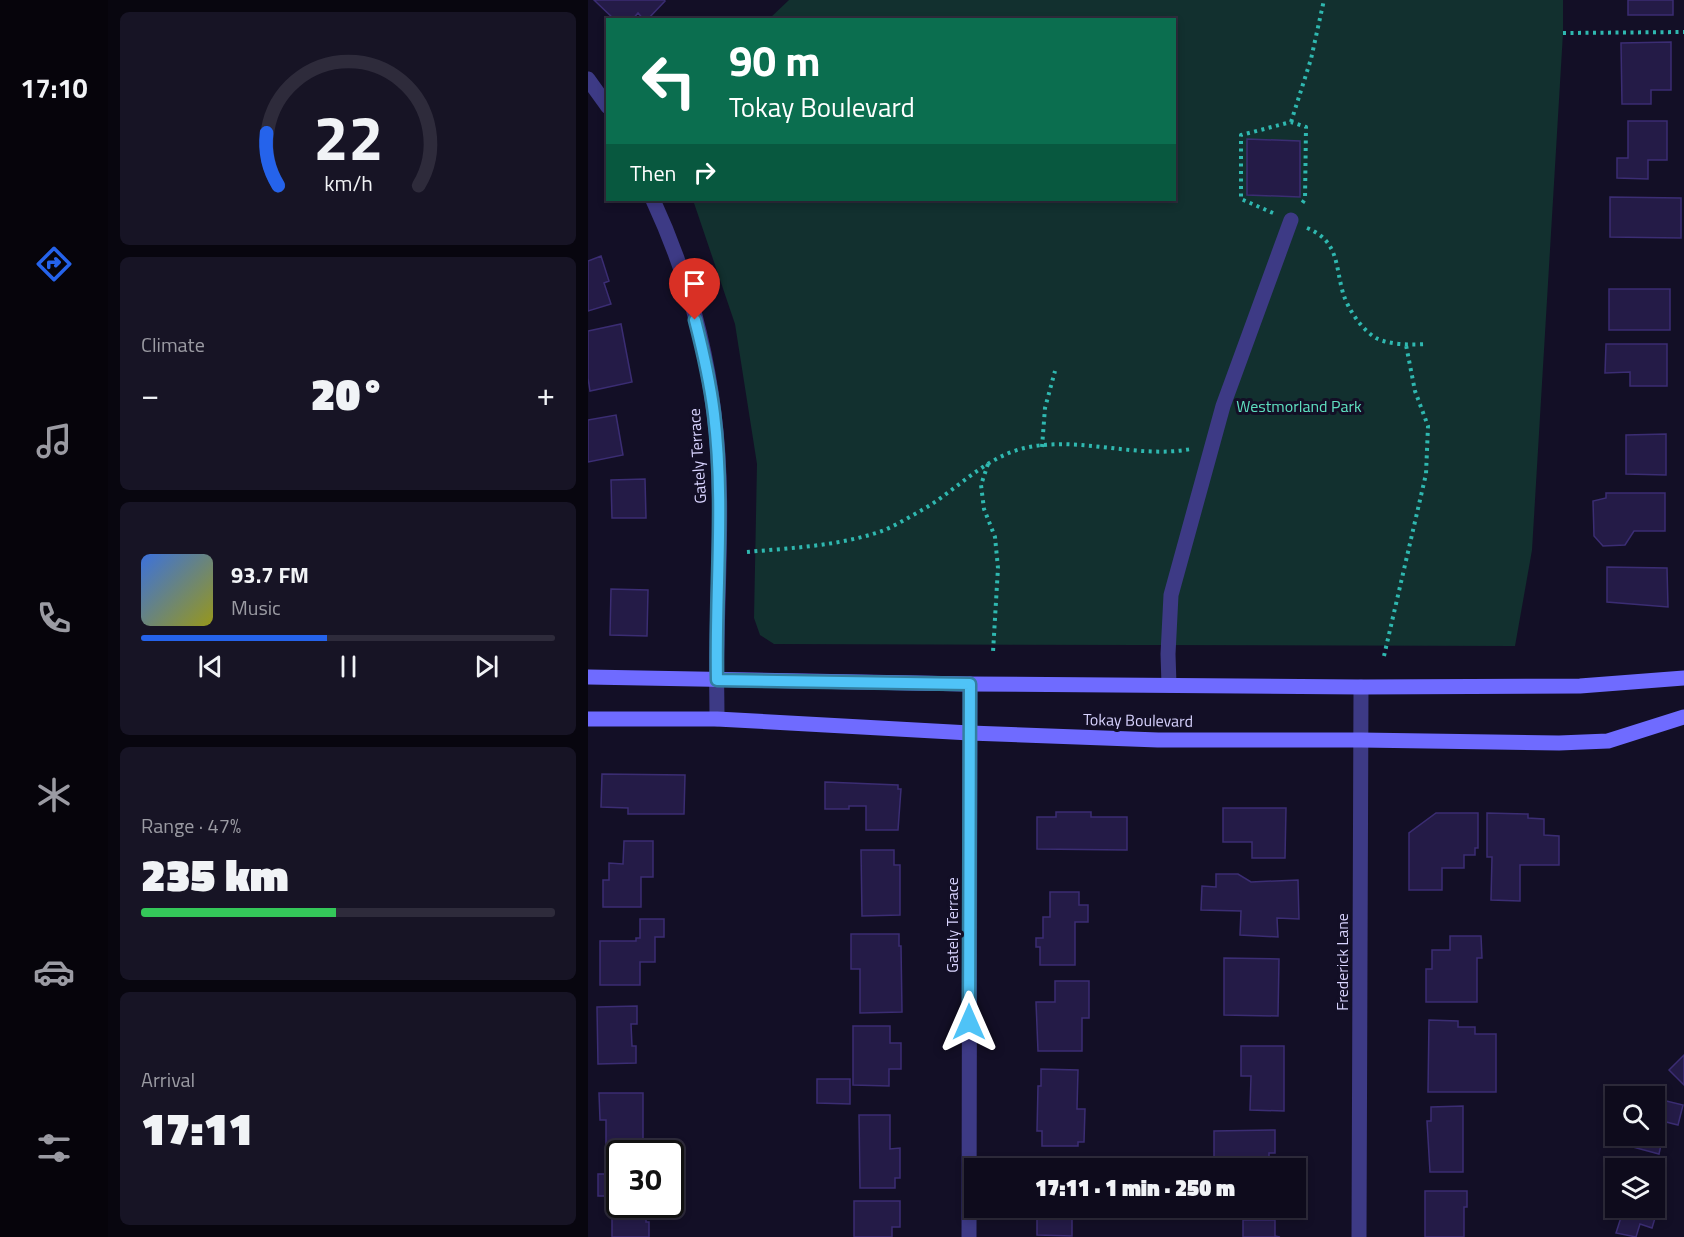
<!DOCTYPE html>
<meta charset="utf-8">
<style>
body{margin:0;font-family:"Titillium Web",sans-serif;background:#171425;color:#f1f3f6;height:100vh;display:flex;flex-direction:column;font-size:22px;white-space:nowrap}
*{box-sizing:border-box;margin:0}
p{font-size:20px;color:#9b9ba3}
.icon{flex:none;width:33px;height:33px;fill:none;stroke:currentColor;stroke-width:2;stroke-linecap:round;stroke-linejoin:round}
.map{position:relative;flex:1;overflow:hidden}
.panel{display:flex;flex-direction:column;gap:12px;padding:12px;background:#08060f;width:480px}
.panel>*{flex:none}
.top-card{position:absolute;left:18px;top:18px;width:570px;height:183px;border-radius:0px;box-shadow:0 3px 9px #0003,0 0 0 2px #2e2b3b;background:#0b6e4f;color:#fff;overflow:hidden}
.tools{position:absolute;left:1017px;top:1086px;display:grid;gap:12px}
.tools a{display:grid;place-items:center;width:60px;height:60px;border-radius:0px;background:#0e0b1c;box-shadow:0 3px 9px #0003,0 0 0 2px #2e2b3b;font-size:30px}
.speed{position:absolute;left:18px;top:1140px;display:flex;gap:12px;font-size:30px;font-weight:700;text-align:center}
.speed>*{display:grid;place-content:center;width:78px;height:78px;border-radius:50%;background:#0e0b1c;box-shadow:0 3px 9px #0003,0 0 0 2px #2e2b3b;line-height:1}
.speed .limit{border:3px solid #111;border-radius:9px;background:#fff;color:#111}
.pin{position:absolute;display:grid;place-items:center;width:51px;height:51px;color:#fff;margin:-62px -26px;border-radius:50% 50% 50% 0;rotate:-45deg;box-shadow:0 0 6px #0007}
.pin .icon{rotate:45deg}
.me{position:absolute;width:66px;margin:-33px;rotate:0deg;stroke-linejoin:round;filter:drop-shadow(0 0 4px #0008)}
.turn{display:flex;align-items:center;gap:21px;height:126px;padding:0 24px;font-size:27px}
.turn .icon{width:78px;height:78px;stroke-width:2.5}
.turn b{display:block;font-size:42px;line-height:51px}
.then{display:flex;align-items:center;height:57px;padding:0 24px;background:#0003;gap:12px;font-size:22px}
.big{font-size:45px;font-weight:800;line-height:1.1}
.panel .tile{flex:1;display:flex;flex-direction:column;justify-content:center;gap:9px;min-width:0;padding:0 21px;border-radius:9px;background:#171425}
.panel .dial{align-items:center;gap:0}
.dial svg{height:156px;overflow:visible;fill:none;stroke:#2e2b3b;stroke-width:7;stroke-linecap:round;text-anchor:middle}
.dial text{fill:#f1f3f6;stroke:none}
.song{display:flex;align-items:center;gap:18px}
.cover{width:72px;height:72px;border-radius:9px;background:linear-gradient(135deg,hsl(220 70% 55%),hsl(60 70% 35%))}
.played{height:6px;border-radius:3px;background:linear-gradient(90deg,#2563eb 45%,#2e2b3b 45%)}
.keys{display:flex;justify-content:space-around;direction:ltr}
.heat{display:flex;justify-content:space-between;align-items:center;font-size:33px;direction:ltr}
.charge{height:9px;border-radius:4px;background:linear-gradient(90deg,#34c759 47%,#2e2b3b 0)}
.trip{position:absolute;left:376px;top:1158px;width:342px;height:60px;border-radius:0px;background:#0e0b1c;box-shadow:0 3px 9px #0003,0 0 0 2px #2e2b3b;font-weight:800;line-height:60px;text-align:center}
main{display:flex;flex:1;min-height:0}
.menu{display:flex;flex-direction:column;width:108px;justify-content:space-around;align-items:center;background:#06040b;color:#9b9ba3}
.menu .icon{width:42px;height:42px}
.menu .current{color:#2563eb}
.menu b{font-size:27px;color:#f1f3f6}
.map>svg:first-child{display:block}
</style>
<main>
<nav class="menu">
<b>17:10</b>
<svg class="icon current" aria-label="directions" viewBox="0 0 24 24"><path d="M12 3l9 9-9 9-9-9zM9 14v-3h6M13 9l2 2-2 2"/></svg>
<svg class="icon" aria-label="music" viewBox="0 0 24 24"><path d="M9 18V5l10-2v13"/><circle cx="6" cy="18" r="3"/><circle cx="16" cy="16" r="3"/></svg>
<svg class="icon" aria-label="phone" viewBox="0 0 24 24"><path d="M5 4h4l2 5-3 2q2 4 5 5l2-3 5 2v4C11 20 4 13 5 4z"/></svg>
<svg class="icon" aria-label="climate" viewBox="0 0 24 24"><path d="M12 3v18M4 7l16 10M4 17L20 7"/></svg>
<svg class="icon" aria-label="car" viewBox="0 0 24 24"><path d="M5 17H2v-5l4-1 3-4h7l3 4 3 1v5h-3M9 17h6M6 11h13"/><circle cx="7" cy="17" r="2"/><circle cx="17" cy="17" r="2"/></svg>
<svg class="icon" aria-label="filters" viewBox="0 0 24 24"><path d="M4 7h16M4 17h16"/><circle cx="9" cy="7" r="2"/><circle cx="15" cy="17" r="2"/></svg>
</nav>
<section class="panel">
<div class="tile dial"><svg viewBox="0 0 100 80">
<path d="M14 69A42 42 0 1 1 86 69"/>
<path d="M14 69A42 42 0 0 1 8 42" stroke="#2563eb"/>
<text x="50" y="56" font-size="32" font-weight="700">22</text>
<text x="50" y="72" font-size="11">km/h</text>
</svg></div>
<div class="tile"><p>Climate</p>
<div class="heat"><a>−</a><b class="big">20°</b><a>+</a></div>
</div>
<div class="tile">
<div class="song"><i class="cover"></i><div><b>93.7 FM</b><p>Music</p></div></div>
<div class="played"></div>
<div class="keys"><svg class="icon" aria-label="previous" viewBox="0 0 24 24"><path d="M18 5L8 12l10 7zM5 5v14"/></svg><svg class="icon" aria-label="pause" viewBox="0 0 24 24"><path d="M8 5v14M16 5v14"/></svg><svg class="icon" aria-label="next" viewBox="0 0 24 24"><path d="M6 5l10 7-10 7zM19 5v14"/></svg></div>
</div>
<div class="tile"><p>Range · 47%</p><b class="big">235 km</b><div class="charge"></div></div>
<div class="tile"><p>Arrival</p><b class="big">17:11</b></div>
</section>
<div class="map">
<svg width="1096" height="1237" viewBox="0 0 1096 1237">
<rect width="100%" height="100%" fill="#130f26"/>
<path fill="#12302f" d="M201,0h774v33l-31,517 -17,96 -741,-2 -14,-9 -6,-17 3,-154 -22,-140 -42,-124h481v-180l-405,-1z"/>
<path fill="#241b47" stroke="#3b2d73" stroke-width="1.5" d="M6,0h70l1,1 -18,19h-3l-6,-7 -6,7h-17z
M1040,0h45v15h-45z
M1083,42v48h-20v14h-29l-1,-61z
M1040,121h39v39h-19v19l-31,-1v-20h11z
M659,139l53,2v56l-53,-2z
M1022,197l71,1v40l-71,-1z
M13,256l8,25 -5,2 7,21 -23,7v-50z
M1021,289h61v41h-61z
M33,324l11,58 -42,9 -2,-13v-47z
M1018,344h61v42h-37v-14l-25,1z
M28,415l7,40 -35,7v-42z
M1078,434v41l-40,-1v-39z
M57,479l1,39h-34l-1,-38z
M1018,493h59v38h-31l-9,14 -22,1 -9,-10 -1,-35 13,-3z
M1019,567l60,1 1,39 -61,-5z
M23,589l37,1 -1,46 -37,-1z
M14,774l83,1 -1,39h-56v-6l-27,-1z
M237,782l73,3v4h3l-3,41h-32v-24h-17v3h-24z
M635,808h63l-1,50h-33v-16h-29z
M468,812h35v5h36v33l-90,-1v-32h19z
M848,813h42v35h-3v7h-11v13h-22v22h-33v-57z
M899,813l41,1v4l16,1v16l15,1v29h-39v36l-29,-1 1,-43h-5z
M36,841h29v36h-12v30h-38v-27h6v-17l14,1z
M273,850h33v15h6v50l-38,1z
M628,874h22l13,8 47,-2 1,39 -22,-1 1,19 -38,-2 1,-24 -40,-1 1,-24 14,1z
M462,892h29v13h9v17h-13v43h-35v-18h-4v-9h7v-21h7z
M52,919h24v18h-9v25h-15v23h-40v-44h36v-3h4z
M263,934h48v12h2l1,66 -42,1v-44h-9z
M862,936h31l1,22h-5v44h-51v-33h6v-19h18z
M636,958l55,1 -1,57 -54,-1z
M467,981h34v37h-7v33h-44l-2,-49h19z
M49,1006v18h-6l1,22h4v17l-38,1 -1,-57z
M841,1020l29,1v6h17v7h21v58h-68z
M265,1026h37v17h11v26h-12v17l-36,-1z
M653,1046h43v65l-34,-1 1,-34h-10z
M1096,1055v30l-15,-15z
M453,1069l37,1 -1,39h8l-1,33h-6v4h-36v-15h-5l1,-45h3z
M229,1079h33v25l-33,-1z
M11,1093h44v61h-23v5h-14v-39h-6z
M1066,1098l29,7 -5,20 -12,-3 -7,32 -30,-8 2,-10h23z
M875,1106v66h-33l-3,-51h4v-14z
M271,1115h31v34l10,-1v30h-5v10h-35z
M687,1130v23h-6v15h-55v-37z
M449,1163h47v5h-47z
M10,1174h22v30h26v18h3v15h-37v-41h-14z
M1066,1182l11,3 -13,43 -12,-4 -4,13 -20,-4 8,-25h30z
M837,1191h42v16h-3v30h-39z
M266,1201h46v26h-8v10h-38z
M449,1208h35v28l-35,-1z
M655,1220h32v16l5,1h-37z"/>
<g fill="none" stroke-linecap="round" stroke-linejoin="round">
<path stroke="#2fb8b0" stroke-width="4" stroke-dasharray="3 4.5" stroke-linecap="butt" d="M975,33l121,-1
M703,122l20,-63 13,-59
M685,213l-32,-14v-64l50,-13 15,5 -1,72 -4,6
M719,228c32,13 28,37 36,65 5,16 18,36 33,45 13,7 36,7 51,6
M454,447l3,-39 10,-37
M400,464l-7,21 3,24 11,28 3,31 -5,84
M159,552c44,-4 92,-6 135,-21 13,-5 27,-14 40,-21 32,-18 56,-46 92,-59 57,-19 119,9 177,-2
M796,656l42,-182 2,-48 -13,-35 -9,-46"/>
<path stroke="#3d3a85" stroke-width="15" d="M581,685l-1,-31 3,-59 52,-189 68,-186"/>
<path stroke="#3d3a85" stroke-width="15" d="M0,79l20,28
M65,200c31,67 52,140 61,213 10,77 4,156 3,233 -1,24 0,48 0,73
M381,1237l1,-553
M771,1237l2,-550"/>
<path stroke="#6f6bff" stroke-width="15" d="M0,677l382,7 391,3 219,-1 104,-8
M0,719h129l253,14 188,7h203l198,3 49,-2 76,-24"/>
</g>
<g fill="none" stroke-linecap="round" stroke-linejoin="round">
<g stroke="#337fa1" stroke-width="15">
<path id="route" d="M107,320c8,31 15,62 19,94 11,89 1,177 3,266l253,4 -1,338"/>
</g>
<use href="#route" stroke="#4fc3f7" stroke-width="10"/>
</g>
<g text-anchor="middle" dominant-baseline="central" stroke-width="6" stroke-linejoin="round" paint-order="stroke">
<g font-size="16" fill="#5fe0c0" stroke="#130f26">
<text x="711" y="406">Westmorland Park</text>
</g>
<g font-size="16" fill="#d9d4ff" stroke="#130f26">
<text transform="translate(109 456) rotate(-94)">Gately Terrace</text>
<text transform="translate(550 720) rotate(1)">Tokay Boulevard</text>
<text transform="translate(364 925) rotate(-90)">Gately Terrace</text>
<text transform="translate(754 962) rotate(-90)">Frederick Lane</text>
</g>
</g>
</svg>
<div class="tools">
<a><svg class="icon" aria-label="search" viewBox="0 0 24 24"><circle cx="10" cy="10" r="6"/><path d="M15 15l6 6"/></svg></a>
<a><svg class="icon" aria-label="layers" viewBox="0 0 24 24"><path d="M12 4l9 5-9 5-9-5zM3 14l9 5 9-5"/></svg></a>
</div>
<div class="speed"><div class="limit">30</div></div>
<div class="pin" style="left:107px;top:320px;background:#d93025"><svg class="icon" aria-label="arrive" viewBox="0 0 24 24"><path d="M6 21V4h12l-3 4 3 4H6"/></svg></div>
<svg class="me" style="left:381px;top:1022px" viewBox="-20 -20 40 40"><path d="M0-17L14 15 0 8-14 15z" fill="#4fc3f7" stroke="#fff" stroke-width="4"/></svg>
<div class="trip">17:11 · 1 min · 250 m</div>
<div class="top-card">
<div class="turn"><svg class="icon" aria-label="left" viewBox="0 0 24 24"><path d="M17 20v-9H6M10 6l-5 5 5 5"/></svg><div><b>90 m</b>Tokay Boulevard</div></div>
<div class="then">Then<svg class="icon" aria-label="right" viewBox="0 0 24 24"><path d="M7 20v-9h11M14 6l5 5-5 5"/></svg></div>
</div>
</div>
</main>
